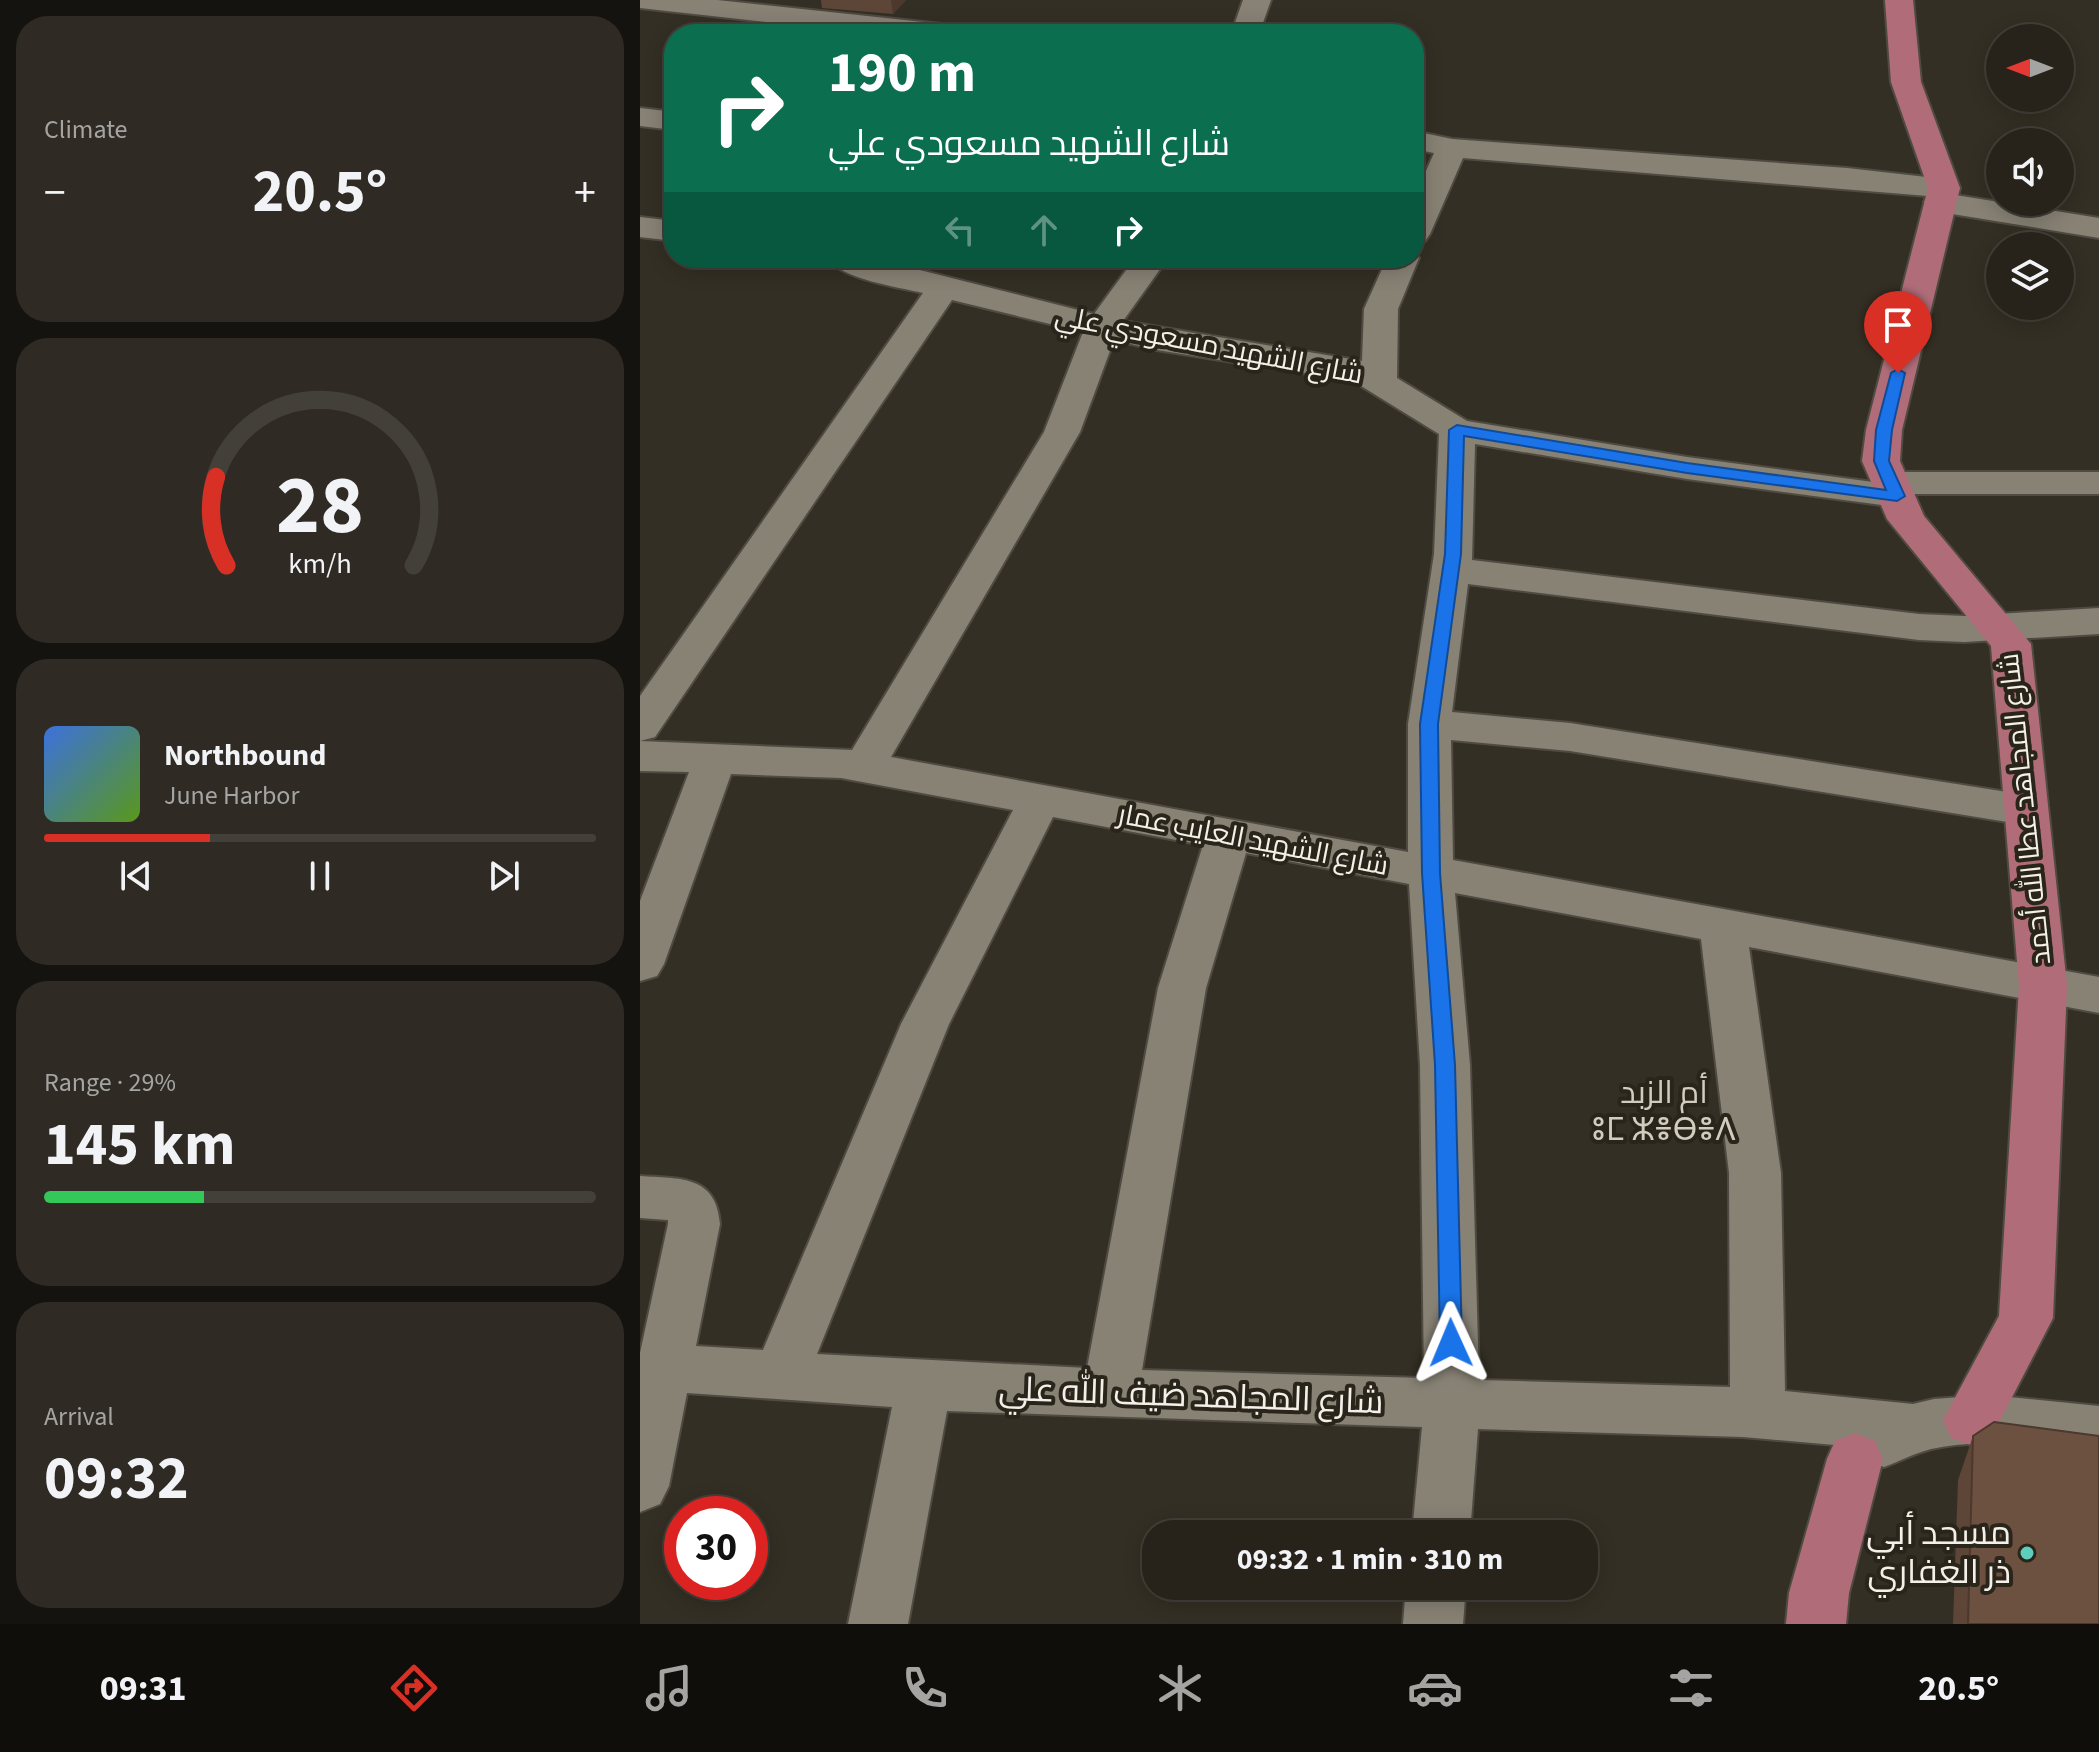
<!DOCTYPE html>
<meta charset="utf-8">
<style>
body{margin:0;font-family:"Source Sans 3",Cairo,"Noto Sans Tifinagh",sans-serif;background:#2f2b24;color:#f1f3f6;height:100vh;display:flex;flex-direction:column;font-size:30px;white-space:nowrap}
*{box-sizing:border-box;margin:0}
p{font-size:26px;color:#a4a4a3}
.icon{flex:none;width:44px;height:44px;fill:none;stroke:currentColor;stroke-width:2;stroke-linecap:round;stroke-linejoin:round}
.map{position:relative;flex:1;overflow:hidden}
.sheet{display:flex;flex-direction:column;gap:16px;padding:16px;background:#15130f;width:640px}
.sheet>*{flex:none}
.banner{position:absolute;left:24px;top:24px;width:760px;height:244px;border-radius:32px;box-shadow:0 4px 20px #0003,0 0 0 2px #43403a;background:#0b6e4f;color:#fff;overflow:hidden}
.needle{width:52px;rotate:270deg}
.fabs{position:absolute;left:1346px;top:24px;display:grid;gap:16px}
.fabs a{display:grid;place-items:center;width:88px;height:88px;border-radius:50%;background:#27231b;box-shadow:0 4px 20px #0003,0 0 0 2px #43403a;font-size:40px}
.speed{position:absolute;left:24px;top:1496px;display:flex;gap:16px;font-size:40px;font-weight:700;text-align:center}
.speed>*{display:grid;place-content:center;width:104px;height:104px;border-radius:50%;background:#27231b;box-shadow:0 4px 20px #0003,0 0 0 2px #43403a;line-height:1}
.speed .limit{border:12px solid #d22;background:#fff;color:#111}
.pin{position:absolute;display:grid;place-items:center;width:68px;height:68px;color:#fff;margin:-82px -34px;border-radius:50% 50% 50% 0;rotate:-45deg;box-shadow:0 0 8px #0007}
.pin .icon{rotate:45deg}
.me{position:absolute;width:88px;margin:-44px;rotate:359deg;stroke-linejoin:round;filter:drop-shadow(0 0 6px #0008)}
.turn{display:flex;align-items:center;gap:28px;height:168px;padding:0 32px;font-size:36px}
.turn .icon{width:104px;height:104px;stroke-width:2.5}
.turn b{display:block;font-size:56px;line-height:68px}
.lanes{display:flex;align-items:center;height:76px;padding:0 32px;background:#0003;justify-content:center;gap:40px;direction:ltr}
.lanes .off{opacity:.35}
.big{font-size:60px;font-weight:700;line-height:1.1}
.sheet .widget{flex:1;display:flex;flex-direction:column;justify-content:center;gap:12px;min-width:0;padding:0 28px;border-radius:32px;background:#2f2b24}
.sheet .dial{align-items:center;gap:0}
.dial svg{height:208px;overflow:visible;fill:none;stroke:#43403a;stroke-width:7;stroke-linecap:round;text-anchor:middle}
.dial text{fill:#f1f3f6;stroke:none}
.song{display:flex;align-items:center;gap:24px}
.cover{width:96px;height:96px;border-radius:12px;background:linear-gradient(135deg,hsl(220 70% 55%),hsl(90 70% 35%))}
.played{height:8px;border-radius:4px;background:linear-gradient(90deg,#d93025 30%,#43403a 30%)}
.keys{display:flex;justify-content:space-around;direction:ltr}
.heat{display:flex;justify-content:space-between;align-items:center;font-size:44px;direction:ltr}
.charge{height:12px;border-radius:6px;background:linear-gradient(90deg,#34c759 29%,#43403a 0)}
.trip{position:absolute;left:502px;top:1520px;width:456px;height:80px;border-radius:32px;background:#27231b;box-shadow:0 4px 20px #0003,0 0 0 2px #43403a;font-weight:700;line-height:80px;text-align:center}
.tab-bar{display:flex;height:128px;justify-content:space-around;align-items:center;background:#100e0b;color:#a4a4a3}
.tab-bar .icon{width:56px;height:56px}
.tab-bar .on{color:#d93025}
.tab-bar b{font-size:36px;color:#f1f3f6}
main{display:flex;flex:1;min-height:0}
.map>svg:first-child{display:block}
</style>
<main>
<section class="sheet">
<div class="widget"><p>Climate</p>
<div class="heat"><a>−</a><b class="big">20.5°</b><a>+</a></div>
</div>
<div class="widget dial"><svg viewBox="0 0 100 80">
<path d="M14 69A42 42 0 1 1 86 69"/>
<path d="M14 69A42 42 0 0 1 10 35" stroke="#d93025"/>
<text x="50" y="56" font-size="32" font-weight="700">28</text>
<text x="50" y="72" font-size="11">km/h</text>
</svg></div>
<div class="widget">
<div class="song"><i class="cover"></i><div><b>Northbound</b><p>June Harbor</p></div></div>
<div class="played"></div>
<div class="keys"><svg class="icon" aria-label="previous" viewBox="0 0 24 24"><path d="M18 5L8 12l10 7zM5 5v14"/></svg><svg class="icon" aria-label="pause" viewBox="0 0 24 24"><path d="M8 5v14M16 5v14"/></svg><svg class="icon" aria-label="next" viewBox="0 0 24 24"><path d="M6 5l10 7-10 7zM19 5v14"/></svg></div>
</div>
<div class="widget"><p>Range · 29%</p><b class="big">145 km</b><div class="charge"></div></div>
<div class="widget"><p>Arrival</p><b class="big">09:32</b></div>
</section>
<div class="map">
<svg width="1459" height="1624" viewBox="0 0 1459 1624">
<rect width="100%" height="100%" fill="#342f24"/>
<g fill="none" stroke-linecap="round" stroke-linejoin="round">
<g stroke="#504b42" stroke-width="4">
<path id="minor" d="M0,0h77l234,25 10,3 4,6h-92l-233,-26z
M603,0h28l-12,34h-28z
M0,108l34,4v18l-34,-4z
M774,131l38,8 395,29 97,11 11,2 5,7 -5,7 144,23v20l-159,-26 -11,-3 -5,-7 4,-6 -465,-38 -33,76 -5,7 -11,3v-46l20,-45 -20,-4z
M0,217l34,4v20l-34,-4z
M774,251l5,7 -21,51 -1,69 70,43 220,36 186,25 5,-7 13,-3h208v22h-184l-5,10 -13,3 -210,-28 -212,-35 -3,116 447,54 45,2 135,-8v26l-135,8 -45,-2 -451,-56 -16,128 118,11 456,72 16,4 6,11 -6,11 -16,4 -456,-74 -119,-11 2,120 646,117v36l-350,-66 32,226 4,218 128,13 21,-5 55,-4 110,11v50c-54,-6 -114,-20 -168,-7 -16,4 -31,12 -47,18l-20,-7 -6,-13 -115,-10 -265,-8 -8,105h-58l10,-107 -475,-16 -39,213h-60l44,-217 -205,-14 -18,93 -9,18 -20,8v-159l28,-129v-4l-28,-2v-42c39,3 76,-2 80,48l-24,122 67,4 138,-326 112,-214 -172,-32 -110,-4 -67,190 -7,12 -17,5v-80l49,-129 -49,-1v-30l212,9 192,-318 39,-100 -131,-32 -297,437 -15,4v-45l283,-403c-25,-6 -82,-14 -96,-35h45l222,56 41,-56h33l-45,63 239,40 2,-52 23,-51h27zM474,340l43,10 196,31 86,53 -5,120 -26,170v128l-517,-95 189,-325zM413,817l150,28 -45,143 -71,380 -270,-14 132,-330zM606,853l163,31 11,181 4,313 -282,-8 64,-382zM815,893l246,46 28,234 1,214 -251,-7 -9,-315z
M766,1586h60l-3,38h-60z"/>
</g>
<g stroke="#504b42" stroke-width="4">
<path id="major" d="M1245,0h28l8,82 39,106 -58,242 -2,31 24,55 107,128 36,342 -14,332 -62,120 -20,7 -20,-7 -8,-18 56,-104 20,-330 -28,-340 -104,-127 -25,-58 4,-31 62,-242 -37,-106z
M1215,1433l20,8 8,18 -34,134 -3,31h-60l3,-31 38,-134 8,-18z"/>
</g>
<use href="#minor" fill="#888275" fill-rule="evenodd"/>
<use href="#major" fill="#b06d79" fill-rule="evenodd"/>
</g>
<path fill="#5d4537" d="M181,0h85l-13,14 -71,-6z
M1333,1436l126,188h-146l5,-144z"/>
<path fill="#4c382d" d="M251,0h15l-13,14z"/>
<path fill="#6c5040" stroke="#4c382d" stroke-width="2" d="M1354,1422l105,14v188h-131l5,-188z"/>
<path fill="#1a73e8" stroke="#114b97" stroke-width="2" d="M1258,369l7,4 -13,57 -3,31 16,35 -8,5 -210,-28 -223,-37 -3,118 -23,170 2,149 15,192 7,278 -3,7 -8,3 -8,-3 -3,-7 -5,-278 -13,-192 -2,-149 25,-170 4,-124 8,-5 230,38 199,27 -12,-29 2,-31 15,-57z"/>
<circle fill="#5ccebb" stroke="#2a251b" stroke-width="3" cx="1387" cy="1553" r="8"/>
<g text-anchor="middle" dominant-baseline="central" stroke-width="8" stroke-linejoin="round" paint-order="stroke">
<g font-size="28" fill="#f4f0e9" stroke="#2a251b">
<text transform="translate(569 345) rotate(11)">شارع الشهيد مسعودي علي</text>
<text transform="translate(1385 809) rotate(-96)">شارع المجاهد عطا الله أحمد</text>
<text transform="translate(613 840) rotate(11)">شارع الشهيد العايب عمار</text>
</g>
<g font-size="32" fill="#d2ccbf" stroke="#2a251b">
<text x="1024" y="1093">أم الزبد<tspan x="1024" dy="37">ⵓⵎ ⵣⴻⴱⴻⴷ</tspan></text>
</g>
<g font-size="34" fill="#f4f0e9" stroke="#2a251b">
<text transform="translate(551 1396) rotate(2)">شارع المجاهد ضيف الله علي</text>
</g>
<g font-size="34" fill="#f4f0e9" stroke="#2a251b" text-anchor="end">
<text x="1371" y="1533">مسجد أبي<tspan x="1371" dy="39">ذر الغفاري</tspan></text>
</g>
</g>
</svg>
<div class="fabs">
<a><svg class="needle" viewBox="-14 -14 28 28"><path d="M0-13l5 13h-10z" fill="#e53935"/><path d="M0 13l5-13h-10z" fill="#a4a4a3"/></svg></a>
<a><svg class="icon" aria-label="sound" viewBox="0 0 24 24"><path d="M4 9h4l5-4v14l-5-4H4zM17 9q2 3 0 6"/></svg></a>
<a><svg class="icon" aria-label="layers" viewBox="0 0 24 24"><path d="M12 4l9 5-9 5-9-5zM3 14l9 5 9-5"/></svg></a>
</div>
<div class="speed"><div class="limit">30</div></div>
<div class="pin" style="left:1258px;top:373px;background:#d93025"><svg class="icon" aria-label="arrive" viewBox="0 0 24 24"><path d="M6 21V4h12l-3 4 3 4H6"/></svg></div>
<svg class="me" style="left:811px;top:1343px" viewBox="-20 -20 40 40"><path d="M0-17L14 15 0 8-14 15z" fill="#1a73e8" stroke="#fff" stroke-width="4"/></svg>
<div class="trip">09:32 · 1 min · 310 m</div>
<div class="banner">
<div class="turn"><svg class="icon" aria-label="right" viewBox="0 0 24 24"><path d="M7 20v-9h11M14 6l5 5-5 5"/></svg><div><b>190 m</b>شارع الشهيد مسعودي علي</div></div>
<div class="lanes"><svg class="icon off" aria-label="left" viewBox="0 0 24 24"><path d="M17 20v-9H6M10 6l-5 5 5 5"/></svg><svg class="icon off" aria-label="ahead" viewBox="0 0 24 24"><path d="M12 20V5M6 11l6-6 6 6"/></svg><svg class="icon" aria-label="right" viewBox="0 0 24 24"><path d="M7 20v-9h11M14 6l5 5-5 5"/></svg></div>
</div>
</div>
</main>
<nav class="tab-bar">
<b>09:31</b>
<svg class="icon on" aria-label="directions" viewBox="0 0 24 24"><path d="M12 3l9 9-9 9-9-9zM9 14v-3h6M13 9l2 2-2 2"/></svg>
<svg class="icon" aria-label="music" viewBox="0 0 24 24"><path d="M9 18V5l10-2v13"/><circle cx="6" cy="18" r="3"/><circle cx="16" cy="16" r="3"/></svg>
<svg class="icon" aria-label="phone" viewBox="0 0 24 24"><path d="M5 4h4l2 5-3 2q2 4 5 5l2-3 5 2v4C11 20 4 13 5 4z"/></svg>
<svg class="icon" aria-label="climate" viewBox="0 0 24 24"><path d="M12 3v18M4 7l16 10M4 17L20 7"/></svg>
<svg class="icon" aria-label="car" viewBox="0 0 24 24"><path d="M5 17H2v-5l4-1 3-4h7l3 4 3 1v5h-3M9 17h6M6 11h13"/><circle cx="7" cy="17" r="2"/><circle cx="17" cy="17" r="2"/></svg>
<svg class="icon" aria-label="filters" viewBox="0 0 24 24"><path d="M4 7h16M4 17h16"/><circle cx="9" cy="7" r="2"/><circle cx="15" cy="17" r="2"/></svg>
<b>20.5°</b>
</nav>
